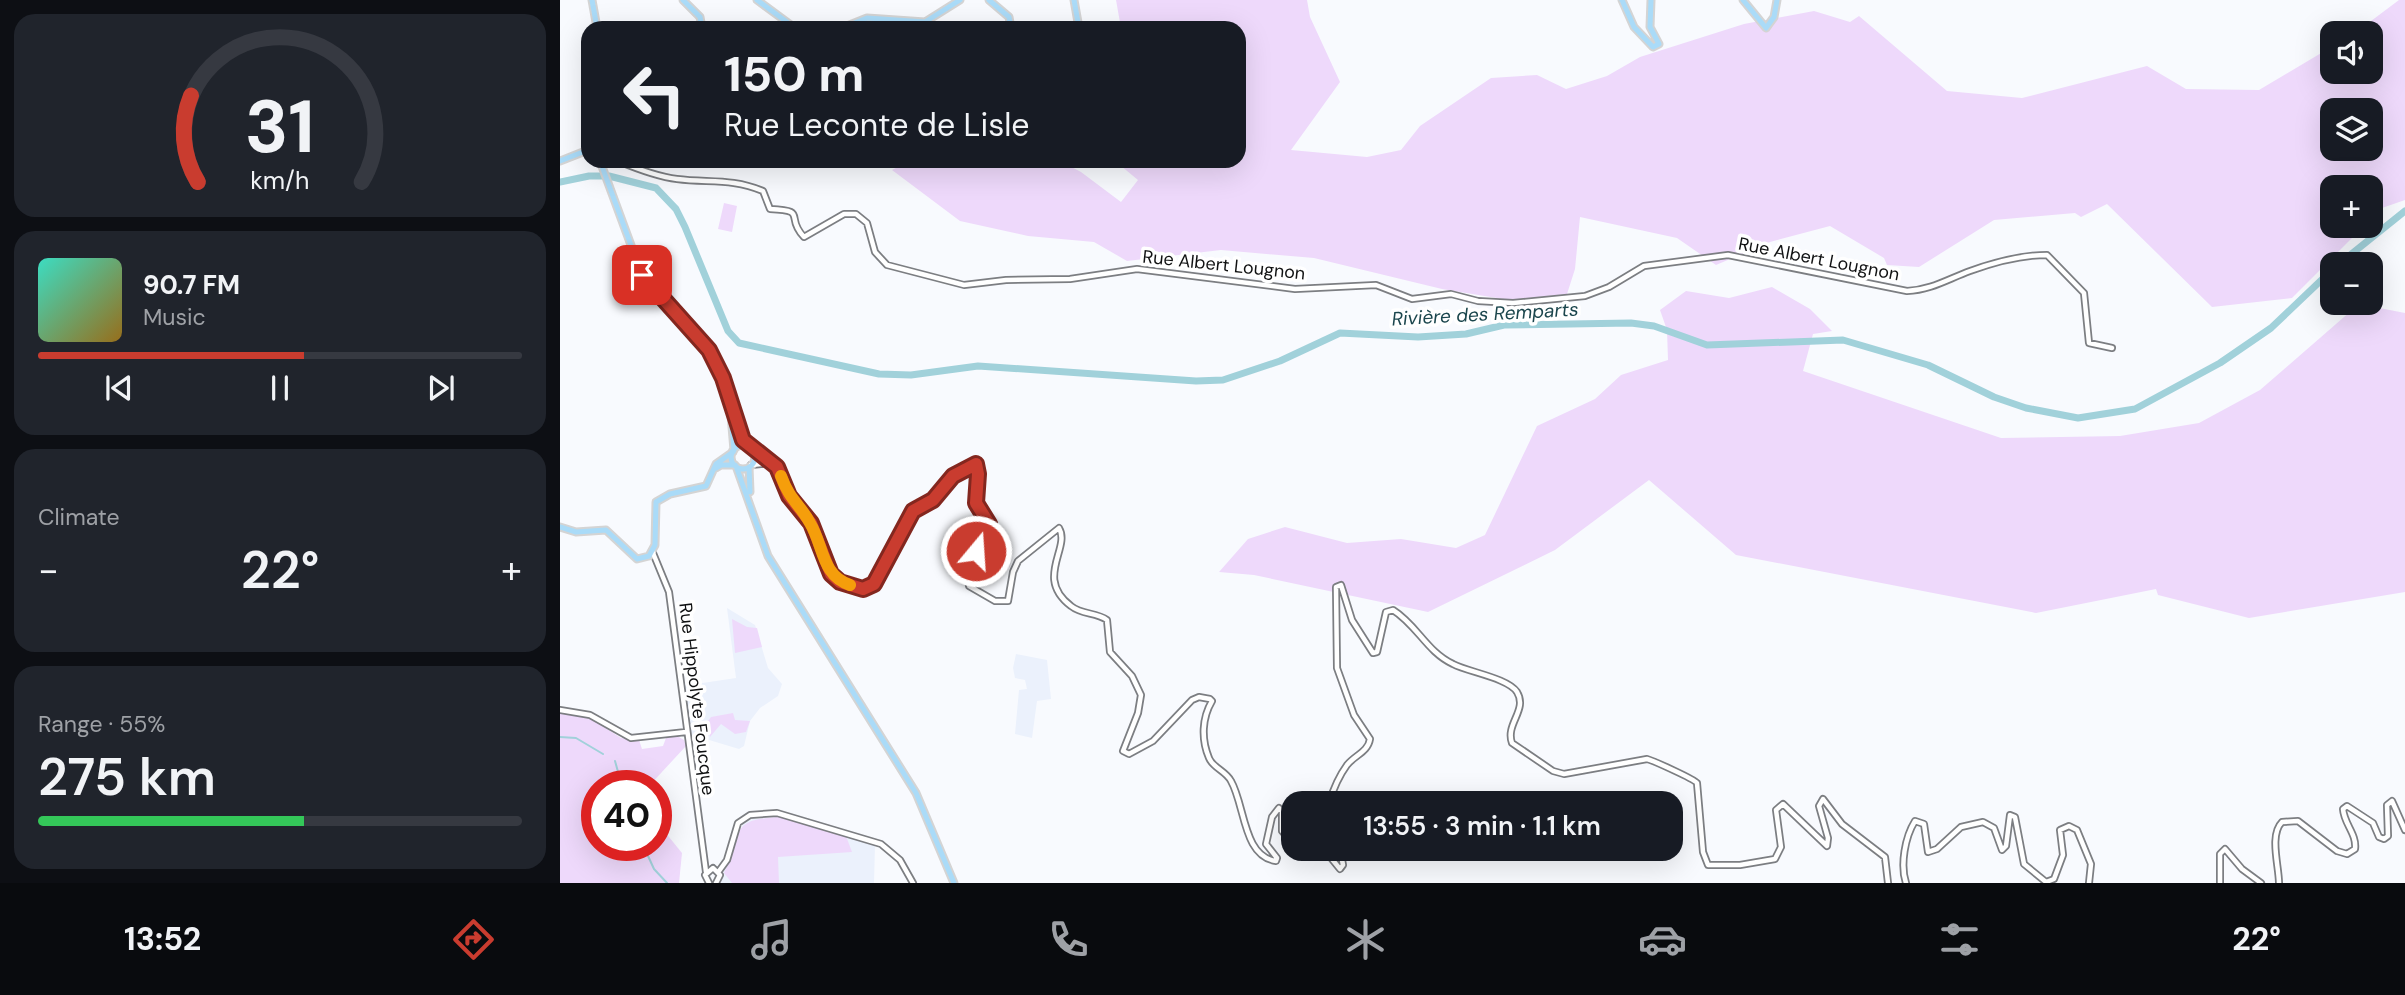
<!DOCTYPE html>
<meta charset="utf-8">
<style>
body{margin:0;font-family:"DM Sans",sans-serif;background:#20242c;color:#f1f3f6;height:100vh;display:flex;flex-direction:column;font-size:26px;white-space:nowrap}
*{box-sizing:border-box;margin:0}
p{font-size:23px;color:#9ea1a6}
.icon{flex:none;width:38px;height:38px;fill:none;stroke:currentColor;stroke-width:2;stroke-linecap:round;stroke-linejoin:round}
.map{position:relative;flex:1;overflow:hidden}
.details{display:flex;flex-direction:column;gap:14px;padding:14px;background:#0d0f14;width:560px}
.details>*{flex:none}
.banner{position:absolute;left:21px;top:21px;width:665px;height:147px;border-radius:21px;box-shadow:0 7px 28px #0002;background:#171b24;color:#f1f3f6;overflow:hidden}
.controls{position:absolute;left:1760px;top:21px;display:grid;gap:14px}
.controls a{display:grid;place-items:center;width:63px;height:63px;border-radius:14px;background:#171b24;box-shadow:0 7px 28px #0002;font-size:35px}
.speed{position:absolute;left:21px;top:770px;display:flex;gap:14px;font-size:35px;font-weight:700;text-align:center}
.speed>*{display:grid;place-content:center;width:91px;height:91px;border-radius:50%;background:#171b24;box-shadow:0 7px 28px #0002;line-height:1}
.speed .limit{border:10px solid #d22;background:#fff;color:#111}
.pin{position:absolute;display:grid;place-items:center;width:60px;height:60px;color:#fff;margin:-30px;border-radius:14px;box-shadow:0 4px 10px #0006}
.me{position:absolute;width:77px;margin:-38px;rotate:18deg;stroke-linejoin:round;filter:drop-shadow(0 0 5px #0008)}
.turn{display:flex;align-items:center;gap:24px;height:147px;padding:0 28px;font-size:32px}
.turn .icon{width:91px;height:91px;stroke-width:2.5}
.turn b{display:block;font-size:49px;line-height:60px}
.big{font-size:52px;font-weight:600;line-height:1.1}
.details .tile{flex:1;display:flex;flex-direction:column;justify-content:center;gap:10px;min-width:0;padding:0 24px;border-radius:21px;background:#20242c}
.details .dial{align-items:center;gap:0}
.dial svg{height:182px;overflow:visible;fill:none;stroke:#363941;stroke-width:7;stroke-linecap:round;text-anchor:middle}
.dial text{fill:#f1f3f6;stroke:none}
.song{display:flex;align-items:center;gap:21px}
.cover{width:84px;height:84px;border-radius:10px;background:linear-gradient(135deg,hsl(170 70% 55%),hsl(40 70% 35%))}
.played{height:7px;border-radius:4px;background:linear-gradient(90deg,#c93c2f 55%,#363941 55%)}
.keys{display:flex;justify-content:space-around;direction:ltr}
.heat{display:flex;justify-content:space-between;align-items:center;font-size:38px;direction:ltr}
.charge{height:10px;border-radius:5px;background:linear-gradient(90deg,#34c759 55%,#363941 0)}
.trip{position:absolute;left:721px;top:791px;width:402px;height:70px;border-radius:21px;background:#171b24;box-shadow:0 7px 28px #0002;font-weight:600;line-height:70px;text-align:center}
.tab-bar{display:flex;height:112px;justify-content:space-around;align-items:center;background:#090b0e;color:#9ea1a6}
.tab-bar .icon{width:49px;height:49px}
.tab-bar .current{color:#c93c2f}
.tab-bar b{font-size:32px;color:#f1f3f6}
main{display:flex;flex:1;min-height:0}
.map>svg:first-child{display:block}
</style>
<main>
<section class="details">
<div class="tile dial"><svg viewBox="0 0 100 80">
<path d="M14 69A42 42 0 1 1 86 69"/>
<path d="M14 69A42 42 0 0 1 11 31" stroke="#c93c2f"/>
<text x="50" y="56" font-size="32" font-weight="700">31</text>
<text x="50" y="72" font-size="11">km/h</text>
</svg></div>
<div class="tile">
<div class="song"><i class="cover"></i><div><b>90.7 FM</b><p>Music</p></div></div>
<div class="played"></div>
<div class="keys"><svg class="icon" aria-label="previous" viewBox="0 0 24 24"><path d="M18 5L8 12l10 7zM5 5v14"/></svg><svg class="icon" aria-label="pause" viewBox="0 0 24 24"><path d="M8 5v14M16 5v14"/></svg><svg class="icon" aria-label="next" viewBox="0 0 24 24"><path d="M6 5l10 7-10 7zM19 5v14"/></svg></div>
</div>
<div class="tile"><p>Climate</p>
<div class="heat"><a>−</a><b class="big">22°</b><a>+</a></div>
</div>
<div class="tile"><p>Range · 55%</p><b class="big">275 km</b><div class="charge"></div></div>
</section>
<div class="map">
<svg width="1845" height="883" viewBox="0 0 1845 883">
<rect width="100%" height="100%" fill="#f8fafe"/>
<path fill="#ebf1fc" d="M167,608l28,17 13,43 14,16 -4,12 -18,12 -10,13 -6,25 -5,3 -53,-16 -6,-51 16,2 40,-6z
M456,654l31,6 4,39 -14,2 -5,37 -17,-4 4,-44 8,-1 -2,-9 -10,-2 -2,-10z
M220,817l95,28 -1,38h-158l3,-12 5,-1 7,-10 12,-37 9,-4z"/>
<path fill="#eed9fb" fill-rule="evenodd" d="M556,0h191l3,17 30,65 -49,68 76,7 34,-7 19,-24 71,-48 46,-3 29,14 41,-13 33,-19 104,-33 70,-13 36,11 9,-6 88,75 75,7 125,-32 39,23 73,1 74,-44v26h38v-39h-16l44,-33h6v200l-23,8 -11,11v-32h-38v39h31l-72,72 -80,9 -105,-103 -26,13 -6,-4 -81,7 -75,47 -32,-2 -3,-7 -54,-32 -60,16 -54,23 -39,-27 -97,-21 -5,52 -8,25 -58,6 -67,-11 -128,-31 -93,-8 -94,11 -33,-19 -66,-6 -68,-15 -68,-51 17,-9h151l21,11 40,30 17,-22 -23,-19h124v-133h-118zM1773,110h38v39h-38z
M164,203l13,3 -5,26 -14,-3z
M1212,287l38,22 22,22 -19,3 -10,37 198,67 119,-2 79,-13 61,-33 99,-86 46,9v279l-156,26 -91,-23 -2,-6 -120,24 -300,-58 -87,-75 -94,70 -127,62 -174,-37 -35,-3 29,-33 37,-12 62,16 54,-4 55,9 29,-13 52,-109 58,-27 26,-24 47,-15 -1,-30 -7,-20 26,-19 43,7z
M172,619l15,8 10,1 5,19 -27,6z
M0,712l32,7 29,19 18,2 3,9 21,-3 3,-8 11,-2 7,4 2,6 -37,40h-52v59h59v-24l26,32 -3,30h-119z
M173,713l2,7 15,1 -4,11 -11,2 -14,-10 -11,13 -2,-16 3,-4z
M219,817l67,19 6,16 -74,5 1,26h-47l-8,-10c22,-39 1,-53 55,-56z"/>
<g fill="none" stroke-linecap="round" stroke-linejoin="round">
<path stroke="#a1d1da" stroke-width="2" d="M0,737l16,1 27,16
M55,761l7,25
M83,845l11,24 13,14"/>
<path stroke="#a1d1da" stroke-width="7" d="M0,182l29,-6h20l47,12 20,21 9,18 43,104 11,12 140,31 32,1 67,-9 218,15 27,-1 57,-19 60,-28 78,4 48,-3 38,-9 127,-2 23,3 53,19 136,-5 85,25 66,32 32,11 52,10 57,-9 85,-46 51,-35 62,-59
M1779,264l66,-53"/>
<g stroke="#7c7e82" stroke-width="8">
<path id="minor" d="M58,161c17,7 41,16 59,18 32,4 55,-1 86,12l7,18c39,2 14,7 34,28l40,-23h12l11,9 8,29 12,13 77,20 42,-5 64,-1 67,-10 158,20 81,-4 36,14 39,-5 27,7 35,2 72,-7 24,-9 35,-21 84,-11 179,36c24,-1 41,-12 63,-20 25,-9 50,-16 77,-16l37,38 5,50 23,5
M193,451l24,16 12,29 22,27 23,54 29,12 11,-5 39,-73 20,-11 20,-24 23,-12c6,12 -3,25 0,38 2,11 16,16 12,29 -6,21 -22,31 -19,55l26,15h13l5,-29 5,-11 41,-33c12,20 -25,50 12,78 11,9 25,6 36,14l3,32 22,24 9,19 -3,18 -15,38 6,3 24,-13 39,-41 7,-3 11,2 2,2c-10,17 -11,38 -3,57 4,10 17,13 22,23 14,24 12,76 45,80l1,-3 -11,-14 6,-27 7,-9 3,3v20l11,13
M191,465l20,-2
M93,553l16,39 37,280
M0,710l30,5 41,23 55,-6
M769,803c4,-13 10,-27 18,-38 8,-10 21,-13 23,-26l-16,-24 -17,-47 -1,-81 5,-2 11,35 21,33 4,-1 9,-40 7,-2c24,15 34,42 60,54 15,8 55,14 64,28 11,18 -12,32 -5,51l41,28 11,3 83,-15c7,2 47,20 50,24l6,69 5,13h32l35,-6 6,-12 -5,-37 7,-6 44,42 1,-8 -9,-32 4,-7 19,25 43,33 3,26
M744,849l23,4 13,16 3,-4 -3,-16
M159,871l8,-11 11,-37 12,-8 27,-2 104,31 19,16 13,23
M149,883l-4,-8 8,-7 7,7 -4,8
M1346,883c-6,-18 -1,-46 9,-62l9,3 4,28 9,-3 24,-22 22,-5 11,6 8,22 4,-4 4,-31 5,2 9,47 22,18 8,-3 9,-24 -3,-25 9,-4 8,4 14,34 -2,19
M1660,883v-29l5,-5 17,20 19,14
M1719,883c0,-17 -10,-48 3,-61l16,-1 39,30 10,3 8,-5c2,-15 -11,-25 -12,-40l4,-3 26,17 6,14 5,2 4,-3 -1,-31 5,-4 13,29"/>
</g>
<g stroke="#d4d4d4" stroke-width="9">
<path id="major" d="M32,0l5,28
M123,0l17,17 2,11
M197,0l38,28
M429,0l20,17 2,11
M514,0l5,28
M1062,0l12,27 19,20 6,-3 -9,-17 1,-27
M1183,0l23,28 8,-11 3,-17
M282,28l25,-10 58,4 35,-22
M28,139v6
M0,161l28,-11
M40,161l42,114 67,75 14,28 19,61 6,7
M171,415l3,35
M171 457a12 12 0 1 1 24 0a12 12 0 1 1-24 0Z
M176,466l32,90 148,237 38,90
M189,467l1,25
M156,468l5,-3h14
M0,527l16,5 30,-2 31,29 12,-3 6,-11 1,-43 14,-8 36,-8 10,-22 17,-12"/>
</g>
<use href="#minor" stroke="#fff" stroke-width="4.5"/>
<use href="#major" stroke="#aadbf8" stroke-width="5"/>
</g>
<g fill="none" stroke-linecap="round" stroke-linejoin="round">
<g stroke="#83271f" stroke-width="18">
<path id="route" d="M82,275l67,75 14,28 20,62 34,27 12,29 22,27 20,51 9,8 23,7 11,-5 39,-73 20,-11 20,-24 23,-12 2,10 -2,29 13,21 -13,27"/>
</g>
<use href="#route" stroke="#c93c2f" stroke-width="12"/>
<path stroke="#f59e0b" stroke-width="12" d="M221,476c9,25 19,28 29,47 14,23 11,52 40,62"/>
</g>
<g text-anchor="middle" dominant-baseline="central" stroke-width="7" stroke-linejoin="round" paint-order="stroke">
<g font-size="18" fill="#101112" stroke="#fff">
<text transform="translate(1259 259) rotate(11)">Rue Albert Lougnon</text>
<text transform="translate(664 265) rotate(6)">Rue Albert Lougnon</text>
<text transform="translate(137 699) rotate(83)">Rue Hippolyte Foucque</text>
</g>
<g font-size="19" font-style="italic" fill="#1b464d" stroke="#fff">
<text transform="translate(925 314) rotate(-3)">Rivière des Remparts</text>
</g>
</g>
</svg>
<div class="controls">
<a><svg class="icon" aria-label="sound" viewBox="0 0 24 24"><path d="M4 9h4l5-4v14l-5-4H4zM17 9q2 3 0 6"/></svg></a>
<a><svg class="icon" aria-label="layers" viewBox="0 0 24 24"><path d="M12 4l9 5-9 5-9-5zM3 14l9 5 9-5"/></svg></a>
<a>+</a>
<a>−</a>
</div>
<div class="speed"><div class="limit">40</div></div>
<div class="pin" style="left:82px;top:275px;background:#d93025"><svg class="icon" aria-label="arrive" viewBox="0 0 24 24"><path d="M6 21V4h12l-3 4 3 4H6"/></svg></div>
<svg class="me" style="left:416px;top:551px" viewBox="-20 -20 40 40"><circle r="17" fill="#c93c2f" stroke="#fff" stroke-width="3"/><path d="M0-11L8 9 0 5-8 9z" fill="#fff"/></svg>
<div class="trip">13:55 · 3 min · 1.1 km</div>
<div class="banner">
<div class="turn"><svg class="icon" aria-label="left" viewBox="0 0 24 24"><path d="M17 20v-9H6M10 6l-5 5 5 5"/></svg><div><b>150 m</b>Rue Leconte de Lisle</div></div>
</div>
</div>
</main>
<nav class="tab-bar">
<b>13:52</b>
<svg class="icon current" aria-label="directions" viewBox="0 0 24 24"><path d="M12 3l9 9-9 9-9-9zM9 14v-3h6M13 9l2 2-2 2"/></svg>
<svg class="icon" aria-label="music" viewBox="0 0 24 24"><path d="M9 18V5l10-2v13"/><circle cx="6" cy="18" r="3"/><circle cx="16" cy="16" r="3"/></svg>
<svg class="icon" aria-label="phone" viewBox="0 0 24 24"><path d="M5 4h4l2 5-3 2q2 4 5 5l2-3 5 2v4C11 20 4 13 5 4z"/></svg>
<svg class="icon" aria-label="climate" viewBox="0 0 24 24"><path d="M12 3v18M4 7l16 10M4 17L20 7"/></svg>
<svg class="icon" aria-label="car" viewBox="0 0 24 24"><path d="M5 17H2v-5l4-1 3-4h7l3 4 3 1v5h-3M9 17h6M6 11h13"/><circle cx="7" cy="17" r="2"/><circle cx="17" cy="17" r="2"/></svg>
<svg class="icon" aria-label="filters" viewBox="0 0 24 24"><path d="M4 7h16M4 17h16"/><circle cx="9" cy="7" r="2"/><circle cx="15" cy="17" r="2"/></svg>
<b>22°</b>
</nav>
